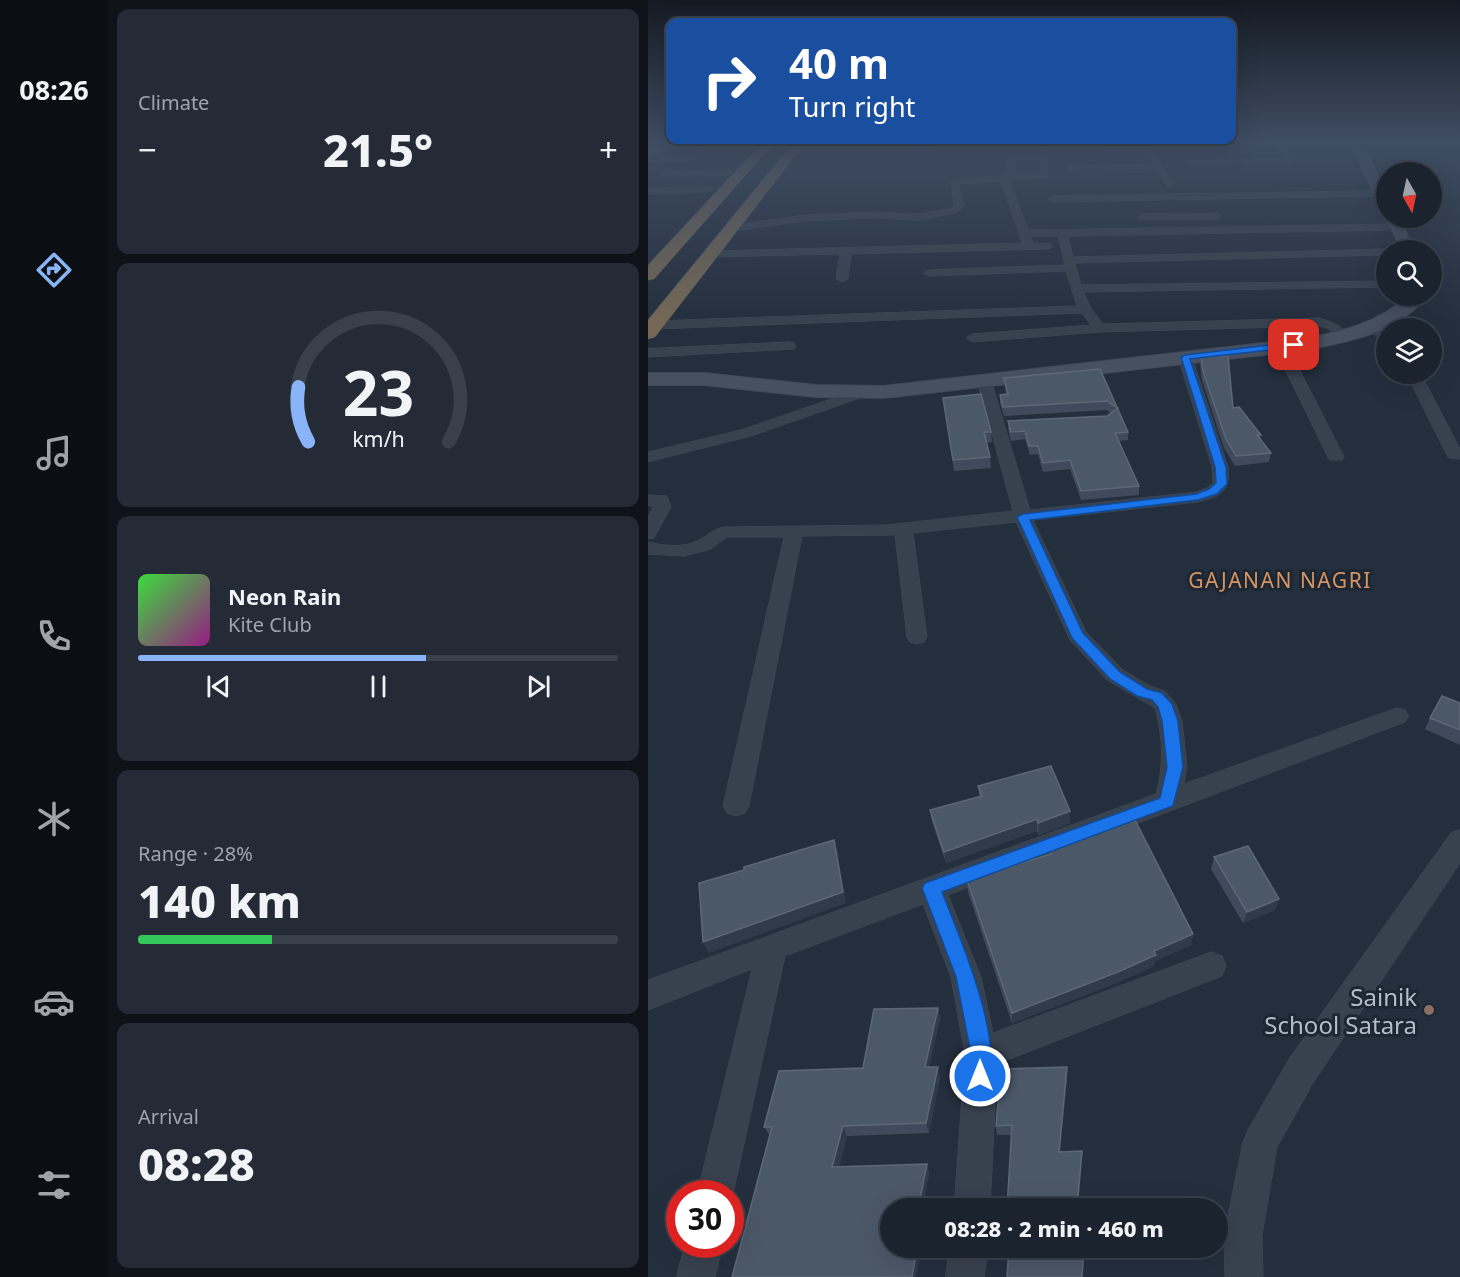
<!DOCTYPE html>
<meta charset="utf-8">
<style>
body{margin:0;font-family:"Noto Sans",sans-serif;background:#242b36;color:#f1f3f6;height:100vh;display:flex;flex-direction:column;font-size:22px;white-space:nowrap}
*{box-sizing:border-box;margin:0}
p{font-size:20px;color:#a0a4aa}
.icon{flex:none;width:33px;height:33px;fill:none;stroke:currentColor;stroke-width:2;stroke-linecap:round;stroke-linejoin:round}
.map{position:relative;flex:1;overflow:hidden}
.panel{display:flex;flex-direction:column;gap:9px;padding:9px;background:#0f1319;width:540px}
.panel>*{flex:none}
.guide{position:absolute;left:18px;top:18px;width:570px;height:126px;border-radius:12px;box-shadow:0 6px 24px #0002,0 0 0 2px #39404a;background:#1a4fa0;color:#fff;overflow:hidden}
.needle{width:39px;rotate:171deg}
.tools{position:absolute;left:728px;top:162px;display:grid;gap:12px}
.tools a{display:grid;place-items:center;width:66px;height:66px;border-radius:50%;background:#1b232e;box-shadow:0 6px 24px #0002,0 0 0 2px #39404a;font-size:30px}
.speed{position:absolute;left:18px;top:1180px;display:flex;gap:12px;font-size:30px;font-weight:700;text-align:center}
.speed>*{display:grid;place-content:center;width:78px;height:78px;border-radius:50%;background:#1b232e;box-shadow:0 6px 24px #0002,0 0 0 2px #39404a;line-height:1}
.speed .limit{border:9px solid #d22;background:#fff;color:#111}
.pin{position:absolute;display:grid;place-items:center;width:51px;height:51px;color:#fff;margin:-26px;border-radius:12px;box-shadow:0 3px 9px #0006}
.me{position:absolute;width:66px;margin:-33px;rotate:0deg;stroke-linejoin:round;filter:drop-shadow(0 0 4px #0008)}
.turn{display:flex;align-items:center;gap:21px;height:126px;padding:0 24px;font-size:27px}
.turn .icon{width:78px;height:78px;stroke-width:2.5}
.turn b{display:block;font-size:42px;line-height:51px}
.big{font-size:45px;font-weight:800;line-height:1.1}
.panel .widget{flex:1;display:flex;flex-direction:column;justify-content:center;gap:9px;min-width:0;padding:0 21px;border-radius:12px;background:#242b36}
.panel .dial{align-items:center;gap:0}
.dial svg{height:156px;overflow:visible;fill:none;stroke:#39404a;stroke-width:7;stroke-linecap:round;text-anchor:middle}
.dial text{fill:#f1f3f6;stroke:none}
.song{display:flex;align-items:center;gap:18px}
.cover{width:72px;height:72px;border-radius:9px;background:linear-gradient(135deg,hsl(120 70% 55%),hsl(310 70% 35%))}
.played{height:6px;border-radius:3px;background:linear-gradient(90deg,#8ab4f8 60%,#39404a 60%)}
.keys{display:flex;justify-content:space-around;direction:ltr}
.heat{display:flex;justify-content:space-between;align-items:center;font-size:33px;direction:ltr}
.charge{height:9px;border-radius:4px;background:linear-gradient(90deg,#34c759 28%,#39404a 0)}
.trip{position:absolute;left:232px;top:1198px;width:348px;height:60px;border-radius:30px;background:#1b232e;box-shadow:0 6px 24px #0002,0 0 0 2px #39404a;font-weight:800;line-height:60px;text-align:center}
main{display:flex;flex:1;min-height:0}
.dock{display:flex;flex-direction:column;width:108px;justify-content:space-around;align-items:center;background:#0b0e12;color:#a0a4aa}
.dock .icon{width:42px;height:42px}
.dock .selected{color:#8ab4f8}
.dock b{font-size:27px;color:#f1f3f6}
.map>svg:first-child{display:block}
</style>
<main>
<nav class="dock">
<b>08:26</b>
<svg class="icon selected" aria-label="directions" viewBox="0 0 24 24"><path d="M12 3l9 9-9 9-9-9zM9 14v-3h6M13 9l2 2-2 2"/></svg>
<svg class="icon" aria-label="music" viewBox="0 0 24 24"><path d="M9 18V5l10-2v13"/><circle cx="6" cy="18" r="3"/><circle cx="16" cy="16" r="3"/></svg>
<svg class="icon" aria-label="phone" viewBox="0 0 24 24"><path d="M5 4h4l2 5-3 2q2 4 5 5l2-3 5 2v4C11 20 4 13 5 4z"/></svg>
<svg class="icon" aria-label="climate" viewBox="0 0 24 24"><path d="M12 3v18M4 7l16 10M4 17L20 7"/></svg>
<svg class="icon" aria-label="car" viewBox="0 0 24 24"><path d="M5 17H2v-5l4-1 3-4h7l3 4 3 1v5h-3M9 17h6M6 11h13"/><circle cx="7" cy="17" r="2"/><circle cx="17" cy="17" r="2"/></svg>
<svg class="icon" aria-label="filters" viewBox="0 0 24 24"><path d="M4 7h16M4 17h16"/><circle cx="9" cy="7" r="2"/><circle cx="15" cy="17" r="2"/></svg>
</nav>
<section class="panel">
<div class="widget"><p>Climate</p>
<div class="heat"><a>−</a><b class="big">21.5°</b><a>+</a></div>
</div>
<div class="widget dial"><svg viewBox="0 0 100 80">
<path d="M14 69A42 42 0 1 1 86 69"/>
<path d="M14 69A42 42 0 0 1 9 41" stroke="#8ab4f8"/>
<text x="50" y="56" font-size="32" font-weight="700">23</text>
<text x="50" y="72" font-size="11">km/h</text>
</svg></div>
<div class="widget">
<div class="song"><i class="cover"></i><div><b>Neon Rain</b><p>Kite Club</p></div></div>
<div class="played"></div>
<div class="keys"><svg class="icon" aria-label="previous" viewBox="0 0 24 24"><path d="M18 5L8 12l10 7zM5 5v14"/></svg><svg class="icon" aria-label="pause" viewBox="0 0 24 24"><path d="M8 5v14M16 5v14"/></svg><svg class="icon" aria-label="next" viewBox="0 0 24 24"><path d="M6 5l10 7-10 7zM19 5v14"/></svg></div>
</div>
<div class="widget"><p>Range · 28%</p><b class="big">140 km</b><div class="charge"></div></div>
<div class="widget"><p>Arrival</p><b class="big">08:28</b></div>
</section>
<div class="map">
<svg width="812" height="1277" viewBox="0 0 812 1277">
<rect width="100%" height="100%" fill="#242f3e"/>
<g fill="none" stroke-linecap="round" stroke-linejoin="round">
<g stroke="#414a57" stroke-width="1">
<path id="street" d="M301,142h8l-8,8 -13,1 -145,1 -4,-2 4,-2 145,-1 8,-1z
M409,142h9l-19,12 1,24 -39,2 19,50 369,-6 5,3 -5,3 -329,6 5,21 313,-8 4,1h-4v5l-311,8 6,22 305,-4v6l-303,5 8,16 12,16 216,-6c13,4 22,7 31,18l-1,3 -5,1 -17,-12 -8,-2 -219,6 -128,10 -6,-4 6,-4 119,-9 -9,-12 -428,16 -6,-4 6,-4 423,-15 -11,-35 -137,5 -6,-3 6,-3 136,-5 -7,-29h-28l3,7 18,1v4l-4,1 -196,5 -3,25 -6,3 -6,-3 4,-25 -128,3 -5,-3 5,-3 310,-8 -21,-62 -42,3 5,22 -6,6 -38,8 -47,-2 -67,3 -73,10 -5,-3 5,-3 73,-10 67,-3 47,2 32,-6 2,-3 -3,-25 51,-4 5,-5 2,-16h30l1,-4zM368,159h24l1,15 -28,1 2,-3z
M453,142h8l-4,6 2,2 46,1 22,34 -7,2 -12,-19 -89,2 -1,-2 4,-2 83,-2 -5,-9 -46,-1 -5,-5z
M625,142h14l-6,3 13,16 -1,2 -105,2 -4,-2 4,-2 96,-2z
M0,143l54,3 4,2 -15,13 -43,1v-4l38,-1 9,-7 -47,-3z
M82,170l1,2 -4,3 -63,2 -4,-3 4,-3z
M64,187l1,2 -4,3 -61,2v-6z
M733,191v4l-3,1 -325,6 -5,-3 5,-3z
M495,214l74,-1 5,3 -5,3h-77l-2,-2z
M722,323l16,9v10l-20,-12 -2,-3z
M141,342l5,1 2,3 -2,3 -146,8v-8z
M633,343l7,4 56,110 -2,3h-12l-2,-3 -54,-110z
M537,353l7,4 36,110c2,25 -6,29 -30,35l-165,18 53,112 37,38 27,16 15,5 11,13 6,17 5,46 -3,17 213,-76 8,2 4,6 -4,6 -457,173 33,82 12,56 218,-81 11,4 4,10 -4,10 -225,88 -7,145h-36l11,-155 -14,-77 -28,-73 -138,52 -52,238 -3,6v-6h-33l55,-225 -104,41v-30l508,-186c8,-30 7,-56 -1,-86l-48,-28 -37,-40 -54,-118 -103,11 14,104 -3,5 -7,2 -7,-2 -3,-5 -12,-102 -93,1 -53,270 -4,7 -9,3 -9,-3 -4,-7 61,-269h-57l-16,12 -27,7 -36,-2v-12c16,4 37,6 51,-2 9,-5 15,-11 25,-13l163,-2 126,-14 -36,-131 7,-4 7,4 39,130 166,-18 11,-4 6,-5 -1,-16 -34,-110z
M759,374h14l39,75v10l-11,-1 -2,-3z
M210,390l7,4 -2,3 -112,39 -103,26v-10l93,-22z
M0,495l19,1 4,11 -17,31 -6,1v-22l5,-10 -5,-2z
M812,830v33l-147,220 -36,64 -15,88 1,42h-38l-1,-42 19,-93 5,-12 41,-71 162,-226z
M37,1245h38l-8,32h-38z
M302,1248h38l-4,29h-38z"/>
</g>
<g stroke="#414a57" stroke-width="2">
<path id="secondary" d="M703,142h10l25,50v18l-7,-4z
M738,217l13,1 16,32h-14z
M760,296h18c-26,37 -77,45 -119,54l-423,48 -68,-1 -112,-12h-56v-12h56l112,12 68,1 423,-48c38,-7 72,-16 101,-42z"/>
</g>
<g stroke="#434c59" stroke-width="1">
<path id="highway" d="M115,142h12l-121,137 -6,1v-15z
M146,142h12l-151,195 -7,2v-19z"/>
</g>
<use href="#street" fill="#38414e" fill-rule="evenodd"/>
<use href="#secondary" fill="#465061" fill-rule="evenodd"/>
<use href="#highway" fill="#746855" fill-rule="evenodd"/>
</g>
<path fill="#3f4b5c" d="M0,146l17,1 1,3 -5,5 -13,1z
M553,356l32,52 28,27 -1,5 11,13 -2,9 -34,4 -11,-18 -22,-68 -2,-16z
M452,369l28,63v8l-9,1 20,45v9l-58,5 -11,-31 -27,3 -5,-18 -8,1 -5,-16 -14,2 -3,-12v-8l99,-5 4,-3 -4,-3 -103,6 -4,-13v-8l6,-1 -1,-7 -1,-9z
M295,398l48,34 1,10 -6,1 4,14 1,11 -37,3z
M812,703v42l-35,-16 5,-11z
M330,786l92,25v12l-31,12 -2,-4 -91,32 -14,-41 -2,-12 49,-13z
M401,847l144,87 -2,11 -36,16 -1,5 -35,16 -107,41 -44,-131 -1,-12 82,-26z
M566,857l65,42 -4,11 -32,13 -32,-54z
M290,1008l2,10 -11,49 11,10 -11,56 -82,3 -8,31 88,-3 2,9 -7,36h-31l-121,-73 -6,-9 99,-59z
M419,1077l-7,75 17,57 -65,-74h-15l-1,-9z"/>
<path fill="#2f3b4b" d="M17,147l1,3 -5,5 -1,-3z
M422,811v12l-31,12 -1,-12z
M389,819v12l-91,32 -2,-11z
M186,840l3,11 9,52 -137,50 -6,-11z
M631,899l-4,11 -32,13 4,-11z
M545,934l-2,11 -36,16 -1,5 -35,16 -107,41v-10z
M290,1008l2,10 -13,60 -2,-11z
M290,1067l2,10 -11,56 -3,-10z
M419,1067v10l-8,84v-9z
M195,1126l4,10 -10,40 -5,-9z
M279,1164l2,9 -7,36h-4z
M269,1248h5l-6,29h-4z"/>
<path fill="#4b5868" stroke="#5c6777" stroke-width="1.5" d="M0,146l17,1 -5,5h-12z
M553,356h27l5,52 6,-1 22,28h-4l14,18 -35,3 -10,-17 -23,-68z
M452,369l28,63 -13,1 24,53 -58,5 -11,-31 -27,3 -5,-17h-9l-4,-15 -14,1 -3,-11 99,-5 11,-8 -11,-7 -104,6 -3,-12 8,-1 -4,-16z
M333,394l10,38h-7l6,25 -37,3 -10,-62z
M794,696l18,7v27l-30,-12z
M403,766l19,45 -32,12 -1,-4 -93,33 -14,-42 52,-14 -4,-10z
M487,820l58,114 -39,17 2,4 -36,16 -108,42 -45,-133 84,-26 -2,-7 32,-11z
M186,840l9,52 -140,50 -4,-59 45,-13v-3z
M600,846l31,53 -32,13 -33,-55z
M290,1008l-13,59h13l-12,56 -83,3 -11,41 95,-3 -9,45h-27v39h26l-5,29h-180l40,-150h-8l15,-56 84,-3 11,-59z
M419,1067l-8,85 23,-1 -5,58h-70l5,-84 -16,1 5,-57z
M361,1248h75l-2,29h-75z"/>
<linearGradient id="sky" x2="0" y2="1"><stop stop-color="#141a22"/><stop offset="0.44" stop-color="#3f4d63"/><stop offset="1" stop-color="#3f4d63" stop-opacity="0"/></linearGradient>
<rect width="812" height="321" fill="url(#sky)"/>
<path fill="#1a73e8" stroke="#114b97" stroke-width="1.5" d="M646,342l4,3 -1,2 -107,12 36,108 1,17 -10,10 -19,6 -168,20 53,113 37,39 27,17 15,4 10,11 6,17 5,46 -10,39 -231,86c17,43 63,149 45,192l-7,3 -8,-3 -3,-8 2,-22 -15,-77 -34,-89 3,-5 235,-85 7,-31 -5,-46 -4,-14 -6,-7 -15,-4 -27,-17 -38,-41 -55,-121 6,-3 173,-20 13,-5 7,-6 -1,-16 -34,-110 4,-2z"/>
<circle fill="#8d6e63" stroke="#1d2633" stroke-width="2" cx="781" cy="1010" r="6"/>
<g text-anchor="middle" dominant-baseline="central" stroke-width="6" stroke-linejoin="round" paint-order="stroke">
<g font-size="21" letter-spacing="1.5" fill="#d59563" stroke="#1d2633">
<text x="632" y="580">GAJANAN NAGRI</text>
</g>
<g font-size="24" fill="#b4bcc9" stroke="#1d2633" text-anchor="end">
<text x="769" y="996">Sainik<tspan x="769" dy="28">School Satara</tspan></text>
</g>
</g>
</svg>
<div class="tools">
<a><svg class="needle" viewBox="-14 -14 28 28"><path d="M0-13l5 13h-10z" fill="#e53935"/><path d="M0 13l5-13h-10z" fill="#a0a4aa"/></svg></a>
<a><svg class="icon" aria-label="search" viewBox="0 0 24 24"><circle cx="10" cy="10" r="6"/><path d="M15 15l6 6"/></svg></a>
<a><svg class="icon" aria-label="layers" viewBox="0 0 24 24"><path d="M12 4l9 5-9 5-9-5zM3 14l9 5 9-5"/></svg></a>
</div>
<div class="speed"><div class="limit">30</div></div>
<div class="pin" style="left:646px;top:345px;background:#d93025"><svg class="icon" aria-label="arrive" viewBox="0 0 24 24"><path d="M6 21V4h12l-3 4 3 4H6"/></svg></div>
<svg class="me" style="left:332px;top:1076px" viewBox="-20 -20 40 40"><circle r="17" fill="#1a73e8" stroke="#fff" stroke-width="3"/><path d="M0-11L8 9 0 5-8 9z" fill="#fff"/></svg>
<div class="trip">08:28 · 2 min · 460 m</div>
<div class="guide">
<div class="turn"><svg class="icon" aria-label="right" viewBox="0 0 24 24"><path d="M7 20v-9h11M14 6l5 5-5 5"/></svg><div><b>40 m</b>Turn right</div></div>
</div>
</div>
</main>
